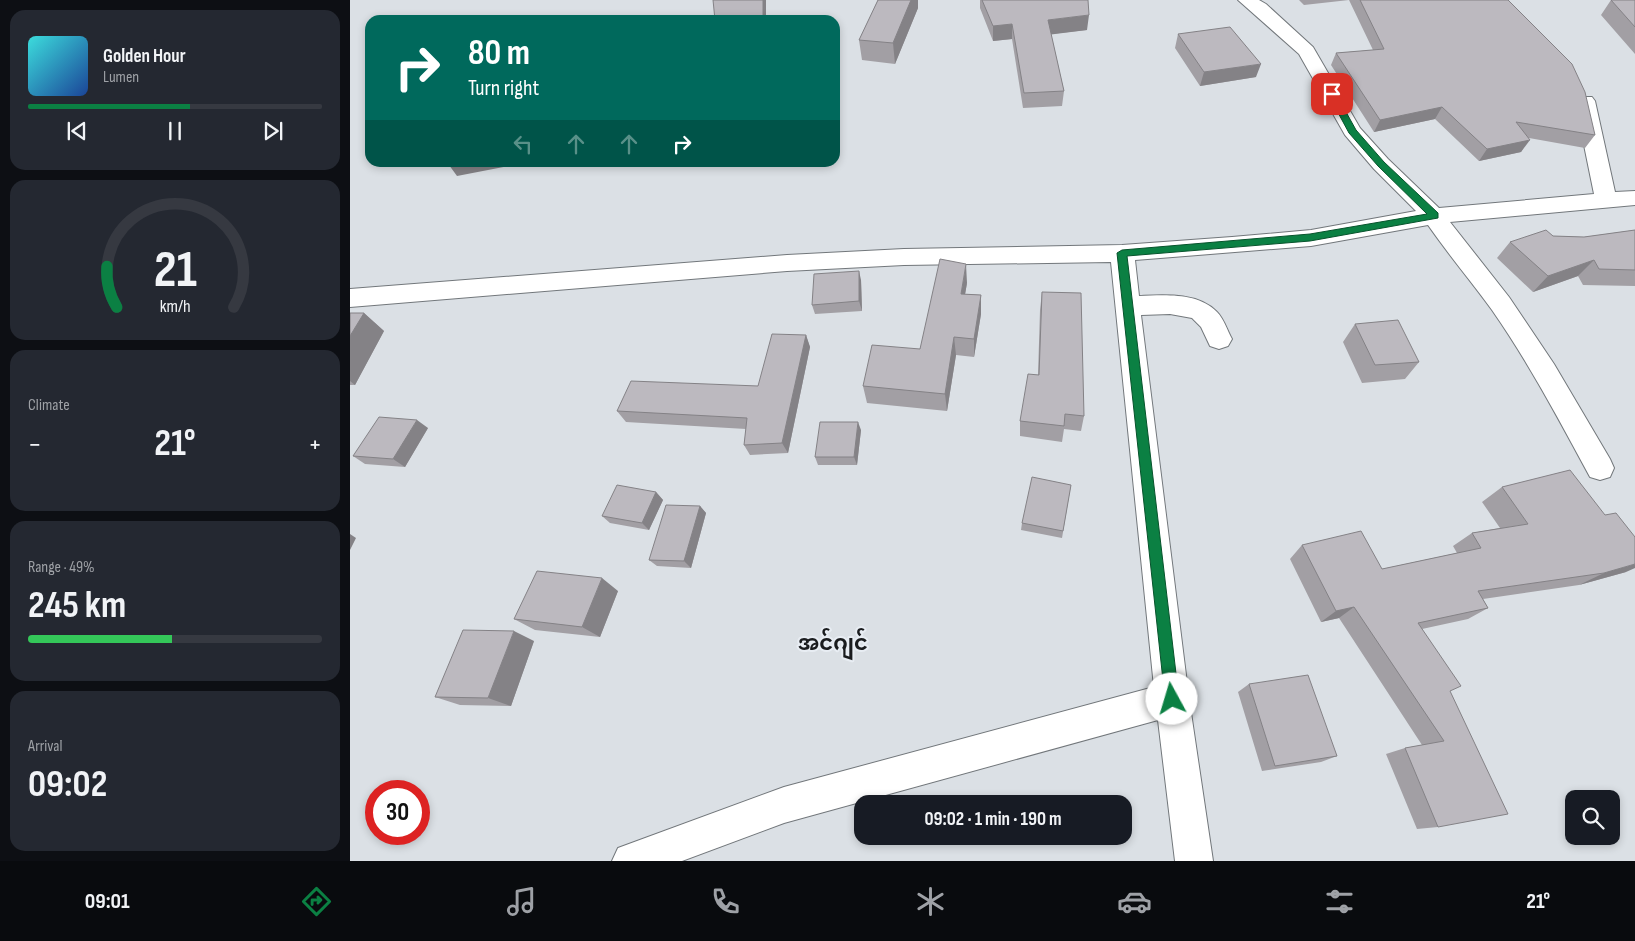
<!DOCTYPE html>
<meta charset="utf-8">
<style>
body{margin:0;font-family:"Sofia Sans Condensed","Noto Sans Myanmar",sans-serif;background:#242831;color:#f1f3f6;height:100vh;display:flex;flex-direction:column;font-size:19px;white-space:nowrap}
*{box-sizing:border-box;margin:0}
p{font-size:16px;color:#9ea1a6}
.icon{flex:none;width:28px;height:28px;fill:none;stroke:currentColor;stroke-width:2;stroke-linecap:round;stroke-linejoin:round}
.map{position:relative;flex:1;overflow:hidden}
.panel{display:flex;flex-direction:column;gap:10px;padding:10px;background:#0d0f14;width:350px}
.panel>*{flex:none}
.banner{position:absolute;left:15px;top:15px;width:475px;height:152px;border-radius:15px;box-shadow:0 2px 8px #0003;background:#00695c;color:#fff;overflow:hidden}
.tools{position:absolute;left:1215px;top:790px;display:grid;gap:10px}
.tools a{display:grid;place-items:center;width:55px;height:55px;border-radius:10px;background:#171b24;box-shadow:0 2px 8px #0003;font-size:25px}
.speed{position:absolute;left:15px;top:780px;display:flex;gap:10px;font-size:25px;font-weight:700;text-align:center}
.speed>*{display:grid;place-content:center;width:65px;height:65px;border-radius:50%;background:#171b24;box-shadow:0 2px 8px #0003;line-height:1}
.speed .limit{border:8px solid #d22;background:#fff;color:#111}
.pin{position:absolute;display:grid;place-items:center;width:42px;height:42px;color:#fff;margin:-21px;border-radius:10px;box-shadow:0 2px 8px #0006}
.me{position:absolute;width:55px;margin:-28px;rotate:354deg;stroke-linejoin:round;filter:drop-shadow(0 0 4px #0008)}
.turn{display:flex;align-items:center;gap:18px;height:105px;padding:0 20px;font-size:22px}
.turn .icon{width:65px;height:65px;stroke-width:2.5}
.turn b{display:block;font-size:35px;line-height:42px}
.lanes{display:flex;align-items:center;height:48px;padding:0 20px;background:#0003;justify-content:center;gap:25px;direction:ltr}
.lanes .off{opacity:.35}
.big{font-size:38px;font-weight:700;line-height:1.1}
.panel .card{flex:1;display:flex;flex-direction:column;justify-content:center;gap:8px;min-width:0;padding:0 18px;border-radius:15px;background:#242831}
.panel .dial{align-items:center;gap:0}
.dial svg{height:130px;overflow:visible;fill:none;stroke:#363941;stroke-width:7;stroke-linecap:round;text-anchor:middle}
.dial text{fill:#f1f3f6;stroke:none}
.song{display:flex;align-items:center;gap:15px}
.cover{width:60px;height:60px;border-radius:8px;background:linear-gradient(135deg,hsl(180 70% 55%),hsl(220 70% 35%))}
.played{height:5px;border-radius:2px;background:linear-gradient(90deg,#0b8043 55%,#363941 55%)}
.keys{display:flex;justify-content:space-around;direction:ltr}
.heat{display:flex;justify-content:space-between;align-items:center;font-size:28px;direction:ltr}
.charge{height:8px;border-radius:4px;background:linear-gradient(90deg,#34c759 49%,#363941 0)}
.trip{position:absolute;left:504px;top:795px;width:278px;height:50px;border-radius:15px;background:#171b24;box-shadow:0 2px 8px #0003;font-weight:700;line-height:50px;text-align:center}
.tabs{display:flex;height:80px;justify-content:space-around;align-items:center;background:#090b0e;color:#9ea1a6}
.tabs .icon{width:35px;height:35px}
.tabs .active{color:#0b8043}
.tabs b{font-size:22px;color:#f1f3f6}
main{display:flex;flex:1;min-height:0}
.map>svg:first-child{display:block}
</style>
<main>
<section class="panel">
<div class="card">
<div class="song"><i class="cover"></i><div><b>Golden Hour</b><p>Lumen</p></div></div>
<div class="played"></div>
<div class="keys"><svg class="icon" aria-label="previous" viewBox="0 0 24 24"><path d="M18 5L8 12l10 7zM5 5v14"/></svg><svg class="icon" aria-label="pause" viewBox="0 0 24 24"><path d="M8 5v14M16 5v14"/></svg><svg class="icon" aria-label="next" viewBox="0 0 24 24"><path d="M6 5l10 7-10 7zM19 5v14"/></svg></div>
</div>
<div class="card dial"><svg viewBox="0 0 100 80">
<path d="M14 69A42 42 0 1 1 86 69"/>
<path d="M14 69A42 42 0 0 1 8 44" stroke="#0b8043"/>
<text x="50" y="56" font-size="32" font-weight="700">21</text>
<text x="50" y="72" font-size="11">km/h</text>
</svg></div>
<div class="card"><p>Climate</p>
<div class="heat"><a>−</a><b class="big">21°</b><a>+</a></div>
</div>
<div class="card"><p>Range · 49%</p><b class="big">245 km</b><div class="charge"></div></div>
<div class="card"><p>Arrival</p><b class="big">09:02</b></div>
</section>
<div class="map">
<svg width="1285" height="861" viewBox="0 0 1285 861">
<rect width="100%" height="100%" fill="#dbe0e5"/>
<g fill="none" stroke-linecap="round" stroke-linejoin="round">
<g stroke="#72777b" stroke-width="2">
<path id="minor" d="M888,0h21l7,4 47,43 47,81 28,31 51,49 155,-14 -19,-93 3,-4h14l3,4 20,91 20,-1v14l-185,17 59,75 45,67 56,95 4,9 -4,9 -10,3 -10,-3c-31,-57 -61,-114 -98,-167 -21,-29 -44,-56 -64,-85l-117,21 -176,14 4,36c25,-1 59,-4 78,16 7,7 10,18 15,27l-4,7 -9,3 -9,-3 -9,-19 -9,-9 -22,-4 -29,1 48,384 24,162h-38l-17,-141 -374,103 -102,38h-70l6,-13 166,-61 370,-100 -43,-425 -207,3 -117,6 -437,36v-18l437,-34 117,-6 218,-4 110,-8 79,-7 105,-19 -42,-42 -29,-34 -46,-81z"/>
</g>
<use href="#minor" fill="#fff" fill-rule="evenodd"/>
</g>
<path fill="#a29fa4" d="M528,0h40v8l-23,56 -33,-4 -3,-20z
M630,0h2l105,30 -36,4 13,57 -2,15 -39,2 -11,-69 -19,2 -13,-33z
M949,0h209l87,135 -10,13 -56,-10 -8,14 -42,9 -44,-42 -61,13 -43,-67 5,-12 37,-3 -24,-50 -45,5z
M1261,0h24v54l-34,-39z
M828,34l78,43 -56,9 -25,-38z
M1285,230v56l-52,-1 -5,-9 -45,16 -36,-34 13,-16 43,-6 31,1z
M511,280l1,31 -47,3 -3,-9z
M617,283l-2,11 16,1v19l-7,43 -18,-2 -9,56 -80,-8 -4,-17 57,-37z
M692,292l42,124 -3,15 -17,-2 -2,13 -42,-6v-15l18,-46 2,-65z
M0,313h14l20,18 -29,54h-5z
M1005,324l64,38 -14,17 -43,4 -19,-41z
M456,335l4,12 -22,106 -38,2 -6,-10 2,-16 -120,-7 -9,-11 141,-25z
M78,428l-23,39 -40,-3 -12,-8z
M511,430l-4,35h-39l-3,-8z
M721,485l-9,53 -41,-8 1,-7z
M1152,487l124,85 -47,13 -96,14 5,9 -20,11 -46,10 28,62 -12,136 -21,2 -31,-75 19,-6 17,-3 -83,-127 -18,4 -31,-63 12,-14 80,24 75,-16 -4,-7 19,-13 28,-5 -18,-26z
M306,492l7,8 -14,30 -39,-7 -8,-7z
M350,506l6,7 -15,55 -34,-2 -8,-6z
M268,591l-18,46 -65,-7 -21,-11z
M184,641l-23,65 -51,-1 -25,-8z
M899,684l88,72 -16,6 -59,9 -24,-79z"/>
<path fill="#848286" d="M413,0h3v20h-3z
M561,0h7v8l-23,56 -2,-21z
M739,15l-2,15 -40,5 1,-15z
M662,24v15l-19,2v-15z
M911,64l-5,13 -56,9 4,-14z
M1092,107l-7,12 -61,13 6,-12z
M1180,140l-9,12 -42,9 8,-12z
M115,162h50l-1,3 -57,11 -8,-11z
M1244,260l-16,16 -45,16 15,-16z
M616,264l1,19 -5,29 -1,-18z
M509,271l2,9 1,31 -3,-10z
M631,295v19l-7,43v-18z
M14,313l20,18 -29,54 -5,-4v-45z
M456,335l4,12 -22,106 -6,-10z
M604,337l2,18 -9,56 -2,-17z
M67,420l11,8 -23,39 -12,-8z
M508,422l3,8 -4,35 -3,-8z
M306,492l7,8 -14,30 -7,-7z
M350,506l6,7 -15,55 -7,-7z
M0,534l6,4 -6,12z
M1285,564v4l-9,4 -47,13 25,-12z
M252,578l16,13 -18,46 -18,-10z
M1004,607l-15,11 -18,4 15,-11z
M164,631l20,10 -23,65 -23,-8z"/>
<path fill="#bcb9bf" stroke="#848286" d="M363,0h50v20h-48z
M528,0h33l-18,43 -34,-3z
M632,0h106l1,15 -41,5 16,71 -40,2 -12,-69 -19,2z
M1010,0h148l64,64 13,28 10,43 -79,-13 14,18 -43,9 -45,-42 -62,13 -44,-67 48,-4z
M1261,0h24v27z
M880,27l31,37 -57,8 -26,-38z
M100,162h15l-16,3z
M1196,230l7,6 31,1 51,-7v40l-36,-1 -5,-9 -46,16 -38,-34z
M590,259l26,5 -5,30 20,1 -7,44 -20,-2 -9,57 -82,-8 9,-41 48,4z
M509,271v30l-47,4 2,-31z
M692,292l39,1 3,123 -19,-2 -1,12 -44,-5 8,-47 11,1z
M0,313h14l-14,23z
M1048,320l21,42 -44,3 -20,-41z
M422,334l34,1 -24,108 -38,2 3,-27 -130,-7 14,-30 127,5z
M29,417l38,3 -24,39 -40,-3z
M470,422h38l-4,35h-39z
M1220,470l35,45 11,-2 19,24v27l-31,9 -126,18 10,17 -70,15 43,63 -11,5 58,123 -70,13 -33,-79 39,-7 -90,-134 -18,4 -34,-66 59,-14 21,38 99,-21 -9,-15 56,-9 -26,-37z
M682,477l39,8 -8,46 -41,-8z
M267,485l39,7 -14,31 -40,-7z
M316,505l34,1 -16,55 -35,-1z
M187,571l65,7 -20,49 -68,-8z
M113,630l51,1 -26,67 -53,-1z
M958,675l29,81 -62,10 -26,-82z"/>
<path fill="#0b8043" stroke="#07532c" d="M982,91l4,3 20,36 28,32 54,51v5l-128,23 -183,15 52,443 -2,5 -5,2 -5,-2 -2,-5 -48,-446 5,-3 188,-16 117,-20 -49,-48 -29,-33 -21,-39z"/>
<g text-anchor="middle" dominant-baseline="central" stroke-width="4" stroke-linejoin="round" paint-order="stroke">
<g font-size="21" font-weight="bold" fill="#1a1c1e" stroke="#e8edf3">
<text x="483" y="643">အင်ဂျင်</text>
</g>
</g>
</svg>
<div class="tools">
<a><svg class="icon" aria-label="search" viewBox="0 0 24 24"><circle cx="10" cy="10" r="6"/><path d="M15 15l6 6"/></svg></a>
</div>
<div class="speed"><div class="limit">30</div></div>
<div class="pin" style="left:982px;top:94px;background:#d93025"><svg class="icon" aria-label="arrive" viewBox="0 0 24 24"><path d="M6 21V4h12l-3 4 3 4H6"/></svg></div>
<svg class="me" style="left:822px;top:699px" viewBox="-20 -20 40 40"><circle r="19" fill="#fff"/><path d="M0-13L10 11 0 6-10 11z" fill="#0b8043"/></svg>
<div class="trip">09:02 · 1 min · 190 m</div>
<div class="banner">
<div class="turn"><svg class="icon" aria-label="right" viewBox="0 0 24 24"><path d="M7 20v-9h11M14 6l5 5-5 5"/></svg><div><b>80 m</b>Turn right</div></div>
<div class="lanes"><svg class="icon off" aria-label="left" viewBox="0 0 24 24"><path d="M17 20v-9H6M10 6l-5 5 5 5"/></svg><svg class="icon off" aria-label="ahead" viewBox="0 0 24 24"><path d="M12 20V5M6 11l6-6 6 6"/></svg><svg class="icon off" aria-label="ahead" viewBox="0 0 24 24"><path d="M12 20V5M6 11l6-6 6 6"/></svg><svg class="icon" aria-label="right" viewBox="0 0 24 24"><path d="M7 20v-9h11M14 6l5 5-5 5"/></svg></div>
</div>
</div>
</main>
<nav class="tabs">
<b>09:01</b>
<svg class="icon active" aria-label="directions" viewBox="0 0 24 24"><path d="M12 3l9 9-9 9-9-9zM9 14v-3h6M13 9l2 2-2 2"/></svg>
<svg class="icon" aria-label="music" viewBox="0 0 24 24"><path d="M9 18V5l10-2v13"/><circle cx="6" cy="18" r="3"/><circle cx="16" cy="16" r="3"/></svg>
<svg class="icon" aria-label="phone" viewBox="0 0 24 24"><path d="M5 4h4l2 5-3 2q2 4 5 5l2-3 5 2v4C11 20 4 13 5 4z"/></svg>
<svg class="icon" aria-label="climate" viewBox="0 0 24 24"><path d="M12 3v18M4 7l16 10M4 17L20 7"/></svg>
<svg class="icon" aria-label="car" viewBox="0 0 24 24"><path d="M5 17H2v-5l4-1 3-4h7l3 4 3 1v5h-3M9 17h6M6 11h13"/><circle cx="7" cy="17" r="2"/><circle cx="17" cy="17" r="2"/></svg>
<svg class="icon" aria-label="filters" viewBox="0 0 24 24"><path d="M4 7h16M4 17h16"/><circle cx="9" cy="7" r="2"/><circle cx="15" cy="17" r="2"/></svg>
<b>21°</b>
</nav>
